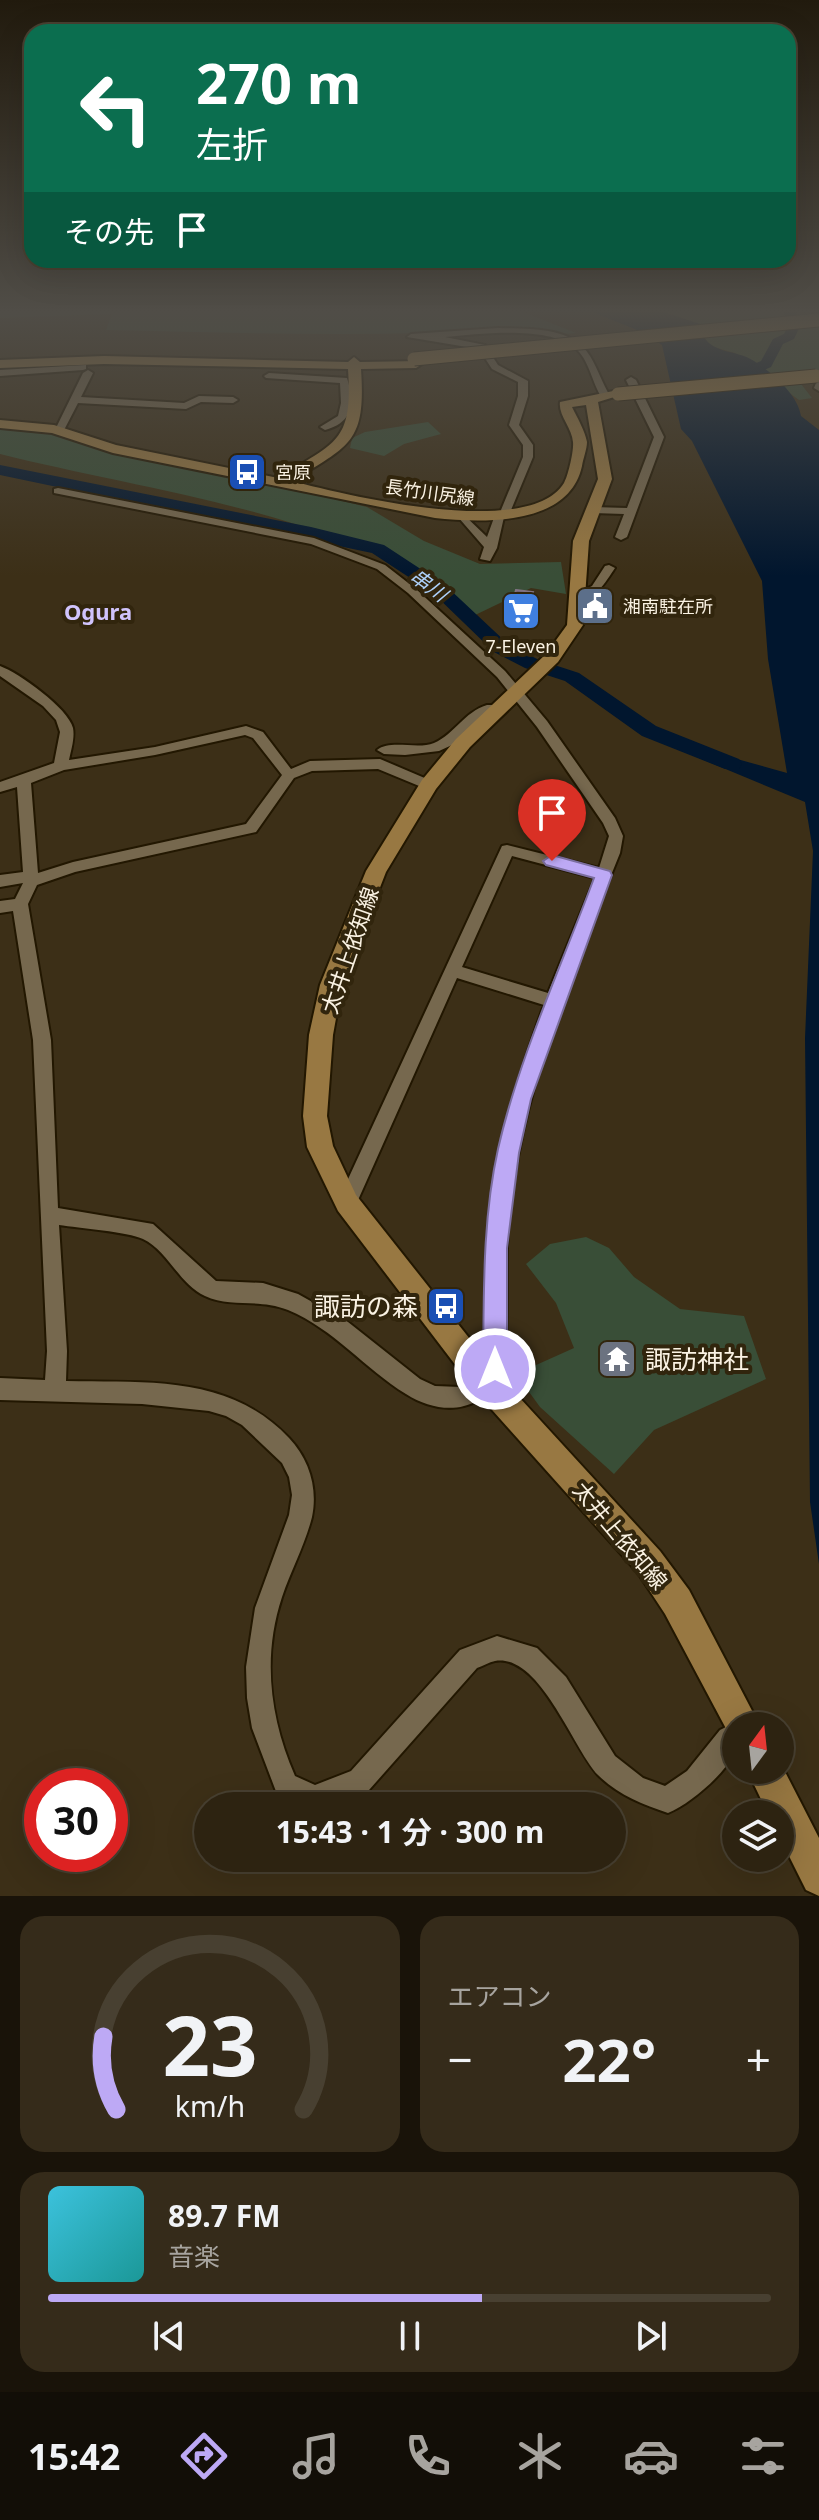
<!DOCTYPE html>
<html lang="ja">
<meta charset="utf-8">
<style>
body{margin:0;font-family:"Noto Sans","Noto Sans JP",sans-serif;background:#352b1a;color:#f1f3f6;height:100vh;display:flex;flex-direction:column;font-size:30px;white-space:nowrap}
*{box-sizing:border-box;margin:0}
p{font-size:26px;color:#a7a49f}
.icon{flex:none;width:44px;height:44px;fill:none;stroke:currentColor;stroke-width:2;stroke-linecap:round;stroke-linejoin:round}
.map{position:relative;height:1896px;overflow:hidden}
.drawer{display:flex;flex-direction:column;gap:20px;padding:20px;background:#191309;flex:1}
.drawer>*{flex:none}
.banner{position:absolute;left:24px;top:24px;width:772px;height:244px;border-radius:24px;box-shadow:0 8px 32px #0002,0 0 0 2px #484031;background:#0b6e4f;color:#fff;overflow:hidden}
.needle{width:52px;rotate:15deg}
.fabs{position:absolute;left:722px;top:1712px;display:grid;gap:16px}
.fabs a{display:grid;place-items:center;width:72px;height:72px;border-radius:50%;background:#2d2311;box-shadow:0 8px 32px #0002,0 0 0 2px #484031;font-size:40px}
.speed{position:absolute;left:24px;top:1768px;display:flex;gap:16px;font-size:40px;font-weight:700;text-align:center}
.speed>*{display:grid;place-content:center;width:104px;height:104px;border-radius:50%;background:#2d2311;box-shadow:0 8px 32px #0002,0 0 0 2px #484031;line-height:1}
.speed .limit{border:12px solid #d22;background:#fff;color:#111}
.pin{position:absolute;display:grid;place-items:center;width:68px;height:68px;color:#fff;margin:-82px -34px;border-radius:50% 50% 50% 0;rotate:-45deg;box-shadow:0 0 8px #0007}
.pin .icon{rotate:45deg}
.me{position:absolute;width:88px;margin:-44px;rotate:0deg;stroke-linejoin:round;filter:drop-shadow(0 0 6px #0008)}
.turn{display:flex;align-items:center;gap:28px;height:168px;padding:0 40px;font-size:36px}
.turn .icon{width:104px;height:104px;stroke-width:2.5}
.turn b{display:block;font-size:56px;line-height:68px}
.then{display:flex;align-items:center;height:76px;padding:0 40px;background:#0003;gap:16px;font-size:30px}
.big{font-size:60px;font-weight:700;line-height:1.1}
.drawer .widget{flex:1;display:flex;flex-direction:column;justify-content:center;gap:12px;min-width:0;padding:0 28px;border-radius:24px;background:#352b1a}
.drawer .dial{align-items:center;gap:0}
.dial svg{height:208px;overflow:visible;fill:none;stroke:#484031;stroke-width:7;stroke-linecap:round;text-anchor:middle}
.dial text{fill:#f1f3f6;stroke:none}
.song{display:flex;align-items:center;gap:24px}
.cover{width:96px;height:96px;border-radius:12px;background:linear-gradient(135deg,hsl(190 70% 55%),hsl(180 70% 35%))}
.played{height:8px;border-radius:4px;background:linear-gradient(90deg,#bda9f5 60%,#484031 60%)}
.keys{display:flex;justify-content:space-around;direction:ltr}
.heat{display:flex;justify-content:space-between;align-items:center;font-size:44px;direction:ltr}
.drawer .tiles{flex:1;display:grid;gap:20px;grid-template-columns:1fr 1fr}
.widget:last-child{grid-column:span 2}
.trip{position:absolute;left:194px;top:1792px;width:432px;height:80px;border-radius:40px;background:#2d2311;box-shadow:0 8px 32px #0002,0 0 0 2px #484031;font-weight:700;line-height:80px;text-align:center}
.tab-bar{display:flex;height:128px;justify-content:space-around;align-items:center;background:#120e07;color:#a7a49f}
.tab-bar .icon{width:56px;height:56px}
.tab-bar .active{color:#bda9f5}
.tab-bar b{font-size:36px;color:#f1f3f6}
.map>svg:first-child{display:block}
</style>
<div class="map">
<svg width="819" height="1896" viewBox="0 0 819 1896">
<rect width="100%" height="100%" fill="#3c2f17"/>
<path fill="#394e37" d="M0,311h521l55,22c-24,3 -48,-4 -72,-3 -134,7 -264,3 -398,0l6,-16 -112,4z
M661,311h128l30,8v53l-25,3 18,23 -13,2 -64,-47 -25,-7 -9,-14 1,-7z
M428,422l13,12 -37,10 -20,12 -34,-8 2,-10 13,-6z
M0,426l56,5 311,76 57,34 56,23 81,-2 5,32 -35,-6 -60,29c-21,-15 -42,-35 -64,-47 -115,-63 -280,-84 -407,-116z
M586,1237l23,11 25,29 46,32 64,7 22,63 -112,51 -40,44 -74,-67 -24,-33 58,-26 -18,-45 -30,-39 24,-20z"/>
<path fill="#01162e" d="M590,311h71l42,14 -2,7c10,23 35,17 53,29 19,12 44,34 47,55l18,14v1134l-9,-62 -5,-464 8,-187 -8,-49 -106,-44 6,-8 82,23 -19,-114 -6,-78 -70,-140 -11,-12 -19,-84 -20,-13z"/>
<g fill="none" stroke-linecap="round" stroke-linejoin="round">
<path fill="#01162e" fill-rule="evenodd" d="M783,311h12l6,13 -7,15 -11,5 -12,23 -34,15h-10v-6l34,-15 12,-22 11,-5 5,-10z
M0,465l311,62 73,18 61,40 63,59 31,16 40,13 77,53 83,33 3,5 -3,5h-14l-83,-33 -77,-55 -40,-13 -31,-16 -61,-59 -61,-40 -372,-78z"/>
<g stroke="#221701" stroke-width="4">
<path id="street" d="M498,328c31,1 74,-2 92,28 8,13 12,27 20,40l-8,2c-10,-15 -13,-39 -27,-50 -28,-23 -96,-14 -130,-11l40,8 13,20 30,16v15l-9,29 14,20v12l-22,53 3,5 -5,3 -4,-1 -4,-7 22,-53v-12l-14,-20 9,-29v-14l-26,-13 -13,-20 -72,-12 4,-3z
M86,365v4l-3,1 -83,6v-6z
M88,370l5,3 -12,24 103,6 15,-7 34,1 5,3 -5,3 -32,-1 -15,7 -108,-6 -15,29h-6l-2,-2 28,-57z
M269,373l78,5c8,25 6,45 -22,52l-5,-3 18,-11 3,-13 -1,-20 -74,-5 -2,-2z
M631,377l5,3 28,57 -37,100 -6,3 -6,-3 9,-23 -31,-1 -5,-3 5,-3 34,1 27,-71 -28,-57z
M819,382v9l-5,-3 2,-5z
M58,488l256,50 71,27 31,24 89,82 42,50 68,97 8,18 -3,17c-51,127 -106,254 -113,393 -1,23 2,119 -6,132 -23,36 -62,37 -95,16 -41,-25 -72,-65 -118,-84 -30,-12 -58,-2 -83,-14 -26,-12 -37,-45 -62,-57 -15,-7 -64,-11 -84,-14l8,126 -1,30c82,2 162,-7 223,57 20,21 29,50 23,79 -7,28 -21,53 -30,80 -20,60 -12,122 13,179l20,9 36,-14 109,-121 37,-14 40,12 29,29 49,79 28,22 22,8 22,-15 33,-41 16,-8 9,4h-9c0,8 2,19 -1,26 -10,22 -45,52 -67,61 -26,-9 -50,-18 -70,-38 -25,-26 -58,-122 -103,-114 -6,1 -12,5 -18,7l-108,122 -41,16h-25l-26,-12 -25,-66 -5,-30 -1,-31 9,-59 34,-93 3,-20 -3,-18 -7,-14 -40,-38 -16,-9 -17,-5 -67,-7 -142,-4v-22l45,2 2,-29 -14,-311 -20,-129 -13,2v-12l15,-2 8,-16 -23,4v-12l23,-3 -6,-85 -17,5v-10l54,-19 6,-31 -4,-12 -13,-14 -43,-30v-10c19,7 68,42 73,62 2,10 -2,22 -4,32l86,-13 91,-21 17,6 28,37 19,-8 70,-2 54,23 2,3 -7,5 -5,-2 -46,-19 -66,2 -18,7 -38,54 -181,40 -38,13 -9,19 23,136 7,168 95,16 63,57 47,2 35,11 50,28 72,57 15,7 26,1 23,-21c1,-64 0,-128 11,-190 10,-59 29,-115 49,-171l-87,-27 -103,231 -7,3 -7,-3 -3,-6 165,-357 5,-1 92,23 10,-32 -6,-13 -66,-96 -40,-50 -89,-84 -31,-24 -66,-25 -257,-51v-4zM245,735l8,3 29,37 -36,49 -173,38 -35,11 -7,-90 33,-13 91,-15zM512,856l83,22 -47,115 -86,-26z
M463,514l24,23 8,-22 9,2 -7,31 -7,13 -10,-2 4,-12 -26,-30z
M609,565l6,3c-10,15 -21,34 -41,33v-6l18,-9 13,-20z
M487,705h9l7,4 -2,3 -17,3 -32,30 -13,6 -34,4 -21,-1 -7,-4c14,-11 40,0 57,-7 21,-9 30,-31 53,-38z"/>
</g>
<g stroke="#221701" stroke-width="4">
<path id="secondary" d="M104,356l244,6 6,-5 6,5 60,-1 2,3 -6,4 -55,1c5,74 -11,76 -69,112 53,14 237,59 272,2 4,-7 10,-32 9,-41 -1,-14 -15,-27 -13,-40l58,-12 6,4 -26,8 14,77 -23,62 -6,84 -25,37 -88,85 -34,42 -50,83 -44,113 -9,50 -6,81 6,30 23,49 140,177 164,179 29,39 71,136h-24v15l-5,-3 -66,-124 -27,-41 -162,-181 -138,-181 -31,-64 -4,-31 6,-81 11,-50 46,-114 56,-91 34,-41 90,-85 21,-29 6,-84 25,-62 -12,-74 -14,2c5,10 13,24 15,35 0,7 -4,17 -5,24 -13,60 -98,57 -147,52l-322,-65 -61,-20 -52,-5v-8l54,5 62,20 162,33c58,-36 75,-35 70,-109l-244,-5 -104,4v-8z
M780,1762l39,76v58l-13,-6 -26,-52v-24h-12l-21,-44h33z"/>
</g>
<use href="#street" fill="#76684e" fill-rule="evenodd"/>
<use href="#secondary" fill="#987842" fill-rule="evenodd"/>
<g stroke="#221701" stroke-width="15" stroke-linecap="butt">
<path id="secondary-bridge" d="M414,359l405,-39
M618,394l198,-18"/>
</g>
<use href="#secondary-bridge" stroke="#987842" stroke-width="13"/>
</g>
<path fill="#594965" d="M533,592l-5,29 -18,-2 1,-12z"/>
<path fill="#6a5b72" stroke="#817384" stroke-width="2" d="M516,590l17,2 -4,17 -18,-2z"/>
<linearGradient id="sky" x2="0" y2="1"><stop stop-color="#211a0d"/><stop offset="0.54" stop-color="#504d47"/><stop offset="1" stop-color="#504d47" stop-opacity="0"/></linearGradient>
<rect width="819" height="576" fill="url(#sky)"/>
<path fill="#bda9f5" stroke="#7b6e9f" stroke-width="2" d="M552,855l58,16 2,4 -81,224 -12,54 -12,95v121l-4,8 -8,4 -9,-4 -3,-8c1,-73 -1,-148 15,-220 21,-92 63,-182 96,-271l-48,-13 -3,-4z"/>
<defs>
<g id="bus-square" transform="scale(2)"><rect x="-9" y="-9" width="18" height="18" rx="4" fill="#1a4fb4" stroke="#31250d"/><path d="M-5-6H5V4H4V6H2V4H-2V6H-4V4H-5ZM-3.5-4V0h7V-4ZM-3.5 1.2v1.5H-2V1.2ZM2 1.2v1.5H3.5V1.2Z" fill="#fff"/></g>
<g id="civic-square" transform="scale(2)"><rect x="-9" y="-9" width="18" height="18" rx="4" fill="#5c6f8a" stroke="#31250d"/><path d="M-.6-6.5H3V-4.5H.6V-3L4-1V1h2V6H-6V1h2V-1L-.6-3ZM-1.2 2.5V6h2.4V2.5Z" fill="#fff"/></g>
<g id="supermarket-square" transform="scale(2)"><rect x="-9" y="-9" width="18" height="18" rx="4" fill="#3f7fe0" stroke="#31250d"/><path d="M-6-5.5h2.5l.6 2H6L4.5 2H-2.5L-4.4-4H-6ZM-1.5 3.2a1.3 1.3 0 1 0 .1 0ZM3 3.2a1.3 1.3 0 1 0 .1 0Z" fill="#fff"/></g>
<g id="temple-square" transform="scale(2)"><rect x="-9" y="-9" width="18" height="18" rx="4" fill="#6b7280" stroke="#31250d"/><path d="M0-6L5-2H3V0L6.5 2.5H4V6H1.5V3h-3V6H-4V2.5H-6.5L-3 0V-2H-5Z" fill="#fff"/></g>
</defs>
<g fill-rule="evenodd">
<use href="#bus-square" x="247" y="472"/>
<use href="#civic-square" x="595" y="606"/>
<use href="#supermarket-square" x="521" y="611"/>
<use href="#bus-square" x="446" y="1306"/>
<use href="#temple-square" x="617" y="1359"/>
</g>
<g text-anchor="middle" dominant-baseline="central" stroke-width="8" stroke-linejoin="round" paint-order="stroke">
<g font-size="18" fill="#faf2e3" stroke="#31250d" text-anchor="start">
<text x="275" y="472">宮原</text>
<text x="623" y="606">湘南駐在所</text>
<text x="521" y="646" text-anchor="middle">7-Eleven</text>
</g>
<g font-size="18" fill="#faf2e3" stroke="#31250d">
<text transform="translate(430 492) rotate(8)">長竹川尻線</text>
</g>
<g font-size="20" font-style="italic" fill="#add0f9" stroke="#31250d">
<text transform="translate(429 585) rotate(36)">串川</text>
</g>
<g font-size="22" font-weight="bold" fill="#d0c3fc" stroke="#31250d">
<text x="98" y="611">Ogura</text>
</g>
<g font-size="22" fill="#faf2e3" stroke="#31250d">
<text transform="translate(349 950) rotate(-71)">太井上依知線</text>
<text transform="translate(621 1535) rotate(50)">太井上依知線</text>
</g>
<g font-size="26" fill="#faf2e3" stroke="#31250d" text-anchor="end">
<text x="418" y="1306">諏訪の森</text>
<text x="645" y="1359" text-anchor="start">諏訪神社</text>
</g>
</g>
</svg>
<div class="fabs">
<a><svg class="needle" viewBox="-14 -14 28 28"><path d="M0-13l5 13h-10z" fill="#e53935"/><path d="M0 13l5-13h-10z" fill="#a7a49f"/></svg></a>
<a><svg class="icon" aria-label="layers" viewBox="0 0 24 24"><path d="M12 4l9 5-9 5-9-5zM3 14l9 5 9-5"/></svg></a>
</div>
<div class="speed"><div class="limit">30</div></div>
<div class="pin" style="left:552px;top:861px;background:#d93025"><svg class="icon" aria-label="arrive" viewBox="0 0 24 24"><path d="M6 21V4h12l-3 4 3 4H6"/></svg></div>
<svg class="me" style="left:495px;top:1369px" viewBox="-20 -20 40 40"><circle r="17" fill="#bda9f5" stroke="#fff" stroke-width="3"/><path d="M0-11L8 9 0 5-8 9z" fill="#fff"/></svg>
<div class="trip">15:43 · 1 分 · 300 m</div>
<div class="banner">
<div class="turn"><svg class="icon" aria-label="left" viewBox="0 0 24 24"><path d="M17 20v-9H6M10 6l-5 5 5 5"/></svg><div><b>270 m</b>左折</div></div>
<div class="then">その先<svg class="icon" aria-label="arrive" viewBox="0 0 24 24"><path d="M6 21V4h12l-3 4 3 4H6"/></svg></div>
</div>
</div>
<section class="drawer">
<div class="tiles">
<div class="widget dial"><svg viewBox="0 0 100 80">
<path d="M14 69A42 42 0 1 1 86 69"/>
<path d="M14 69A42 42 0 0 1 9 41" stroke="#bda9f5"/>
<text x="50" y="56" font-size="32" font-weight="700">23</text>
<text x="50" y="72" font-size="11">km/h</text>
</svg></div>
<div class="widget"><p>エアコン</p>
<div class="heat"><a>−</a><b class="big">22°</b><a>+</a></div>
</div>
<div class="widget">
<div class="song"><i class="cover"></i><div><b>89.7 FM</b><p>音楽</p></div></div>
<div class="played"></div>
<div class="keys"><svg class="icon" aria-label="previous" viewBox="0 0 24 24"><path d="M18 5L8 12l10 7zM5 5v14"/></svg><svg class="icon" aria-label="pause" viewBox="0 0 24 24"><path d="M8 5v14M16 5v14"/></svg><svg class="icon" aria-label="next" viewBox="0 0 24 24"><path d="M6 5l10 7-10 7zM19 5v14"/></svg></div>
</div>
</div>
</section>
<nav class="tab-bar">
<b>15:42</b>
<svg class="icon active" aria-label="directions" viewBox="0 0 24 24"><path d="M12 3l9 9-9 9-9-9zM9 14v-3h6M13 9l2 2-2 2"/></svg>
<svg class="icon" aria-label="music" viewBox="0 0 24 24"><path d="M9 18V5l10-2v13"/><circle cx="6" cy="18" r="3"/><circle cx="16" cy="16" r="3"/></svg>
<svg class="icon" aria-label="phone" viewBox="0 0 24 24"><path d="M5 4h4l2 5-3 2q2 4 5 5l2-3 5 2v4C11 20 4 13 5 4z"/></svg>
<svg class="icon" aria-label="climate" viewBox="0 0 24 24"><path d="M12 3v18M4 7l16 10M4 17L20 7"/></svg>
<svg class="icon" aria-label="car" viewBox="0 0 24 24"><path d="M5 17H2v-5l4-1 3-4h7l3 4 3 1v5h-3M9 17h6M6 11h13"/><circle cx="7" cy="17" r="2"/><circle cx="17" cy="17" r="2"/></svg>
<svg class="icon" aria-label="filters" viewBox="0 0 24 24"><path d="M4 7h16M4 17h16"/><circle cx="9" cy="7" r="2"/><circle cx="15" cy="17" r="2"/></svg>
</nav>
